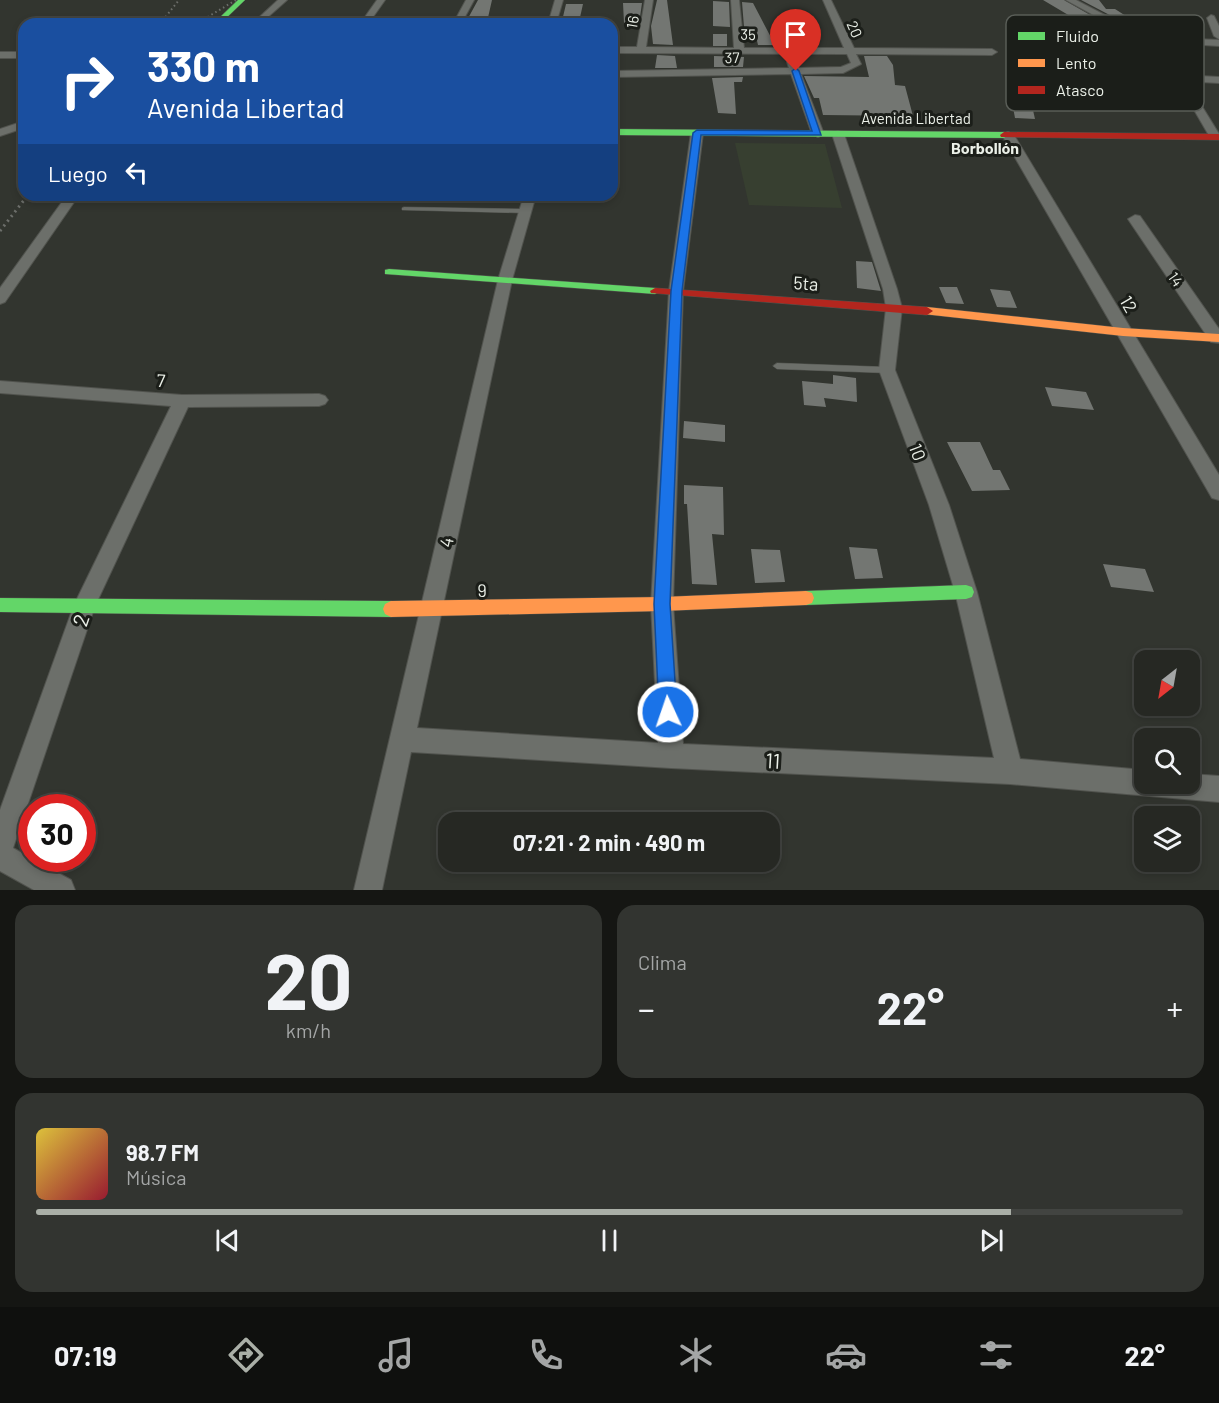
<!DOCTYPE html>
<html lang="es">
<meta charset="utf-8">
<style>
body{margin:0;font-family:Barlow,sans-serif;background:#323430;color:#f1f3f6;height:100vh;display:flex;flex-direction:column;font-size:22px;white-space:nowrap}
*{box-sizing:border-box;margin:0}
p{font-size:20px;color:#a4a6a6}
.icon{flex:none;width:33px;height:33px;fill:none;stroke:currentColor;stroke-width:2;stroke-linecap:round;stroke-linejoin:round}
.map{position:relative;height:890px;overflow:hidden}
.side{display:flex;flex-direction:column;gap:15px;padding:15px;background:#151613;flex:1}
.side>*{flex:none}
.guide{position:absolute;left:18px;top:18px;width:600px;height:183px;border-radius:18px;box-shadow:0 3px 9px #0003,0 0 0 2px #424441;background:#1a4fa0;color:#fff;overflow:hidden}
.needle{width:39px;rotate:211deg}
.tools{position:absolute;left:1134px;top:650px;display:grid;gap:12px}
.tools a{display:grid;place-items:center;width:66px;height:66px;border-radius:12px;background:#262823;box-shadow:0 3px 9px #0003,0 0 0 2px #424441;font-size:30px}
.speed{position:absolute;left:18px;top:794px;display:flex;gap:12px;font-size:30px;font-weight:700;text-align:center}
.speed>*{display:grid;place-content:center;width:78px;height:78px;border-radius:50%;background:#262823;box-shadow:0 3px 9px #0003,0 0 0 2px #424441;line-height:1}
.speed .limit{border:9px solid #d22;background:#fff;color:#111}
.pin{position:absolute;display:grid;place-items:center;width:51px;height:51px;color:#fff;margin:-62px -26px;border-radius:50% 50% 50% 0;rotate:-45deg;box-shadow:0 0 6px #0007}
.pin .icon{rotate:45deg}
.me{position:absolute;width:66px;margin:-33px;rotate:357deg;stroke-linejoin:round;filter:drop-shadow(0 0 4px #0008)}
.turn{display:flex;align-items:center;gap:21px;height:126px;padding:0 30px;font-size:27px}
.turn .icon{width:78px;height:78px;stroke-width:2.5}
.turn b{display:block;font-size:42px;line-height:51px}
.then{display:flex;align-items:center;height:57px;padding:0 30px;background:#0003;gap:12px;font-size:22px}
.big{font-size:45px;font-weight:700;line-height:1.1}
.side .widget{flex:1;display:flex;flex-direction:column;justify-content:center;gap:9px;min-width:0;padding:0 21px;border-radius:18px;background:#323430}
.side .dial{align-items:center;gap:0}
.dial b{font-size:78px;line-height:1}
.song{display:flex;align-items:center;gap:18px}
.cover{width:72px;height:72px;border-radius:9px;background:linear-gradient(135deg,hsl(50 70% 55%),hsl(350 70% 35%))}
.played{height:6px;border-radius:3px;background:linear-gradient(90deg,#aaafa7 85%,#424441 85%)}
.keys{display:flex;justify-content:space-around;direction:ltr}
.heat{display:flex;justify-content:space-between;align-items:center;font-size:33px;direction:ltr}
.side .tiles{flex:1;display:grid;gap:15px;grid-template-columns:1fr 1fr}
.widget:last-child{grid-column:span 2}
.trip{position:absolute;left:438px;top:812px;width:342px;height:60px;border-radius:18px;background:#262823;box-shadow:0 3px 9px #0003,0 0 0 2px #424441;font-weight:700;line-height:60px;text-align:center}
.dock{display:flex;height:96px;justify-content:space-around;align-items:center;background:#0f100e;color:#a4a6a6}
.dock .icon{width:42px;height:42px}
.dock .on{color:#aaafa7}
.dock b{font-size:27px;color:#f1f3f6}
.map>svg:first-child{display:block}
</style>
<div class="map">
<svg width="1219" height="890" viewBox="0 0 1219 890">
<rect width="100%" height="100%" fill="#32352f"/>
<path fill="#373f30" d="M735,143l90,1 17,64 -93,-3z"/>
<path fill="#737672" d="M478,0h14l-5,22h-21z
M657,0h10l6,45 -20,-1 -2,-18z
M1043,0h21l56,32h-23z
M1081,0h18l7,9h9l36,23h-9z
M713,1l16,1 1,25 -17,-1z
M742,2l11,1 22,42h-17l-4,-17 -10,-1z
M623,3h19l-3,21 -15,-1z
M566,4h17l-4,18 -17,-1z
M713,34h14v12h-14z
M657,55l18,1 2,12h-22z
M714,56l30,1 -1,10h-29z
M864,56h23l6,9 2,20 10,1 8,30 -90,-1 -4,-17h-5l-10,-22 65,1z
M743,77l-1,5h-8l2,32 -18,-1 -6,-35z
M1009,86l19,2 7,31 -20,-1z
M856,261l16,1 9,29 -24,-3z
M939,287h18l7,17 -18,-1z
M990,289l20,2 7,17 -20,-1z
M833,375l23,3 1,24 -33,-4 2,9 -22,-2 -2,-24 31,3z
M1045,387l41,5 8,18 -42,-4z
M684,421l41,4v17l-42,-4z
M947,442h33l13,28h7l10,20 -38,1z
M684,485l39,2 1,48 -12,-1 5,51 -25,-1 -5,-80h-3z
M849,547l28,2 6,29 -28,1z
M751,549l29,1 5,32 -30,1z
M1103,564l42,5 9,23 -43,-5z"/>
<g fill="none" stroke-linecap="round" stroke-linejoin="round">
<g stroke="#51534e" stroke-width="1">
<path id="lane" d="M404,207l121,2 3,2 -3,2 -123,-3v-2z
M777,363l110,4 4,3 -4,3 -110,-4 -4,-3z"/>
</g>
<g stroke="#51534e" stroke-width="2">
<path id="street" d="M278,0h9l-27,24h-8z
M377,0h8l-17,24h-8z
M466,0h8l-13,24h-8z
M555,0h8l-7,24h-8z
M645,0h8l-7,47 88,1 -3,-48h8l5,48h100l-21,-48h8l23,48 138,1 5,3 -5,3 -136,-1 5,10 -18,9 -42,1 23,60 -6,3 -6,-3 -21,-60 -179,3v-6l177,-3 -2,-6 5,-3 3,1 4,8 42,-1 10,-4 -4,-9 -235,-1v-6h25z
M1066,0h10l71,37 72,3v6l-62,-4 35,19 8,15 19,1v6l-18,-1 2,26 16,26v5h-8l-18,-31 -2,-29 -6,-14z
M1211,15l3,1 5,10v13l-5,-3 -7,-18z
M0,52h24v6h-24z
M24,121v7l-24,8v-7z
M697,130l6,3 -20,158 -10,313 10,140 311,14 -39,-166 -26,-87 -50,-135 7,-62 -3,-19 -51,-155 6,-3 6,3 53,155 5,19 -7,62 54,135 28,87 43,167 124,11v13h46v-9l29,2v26l-209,-18 -339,-16 -260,-16 -29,138h-28l144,-610 26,-85h12l-24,85 -95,448 241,15 -7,-139 18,-313 22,-158z
M1008,132l6,3 205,340v25l-7,-2 -210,-363z
M67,195h12l-74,107 -5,2v-16z
M1135,215l5,1 79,113v14l-8,-1 -83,-123z
M0,381l182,14 137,-1 6,2 3,4 -3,4 -6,2 -131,1 -93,199 -82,242 58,32 4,10h-41l-34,-19v-61l74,-205 97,-199 -171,-13z"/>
</g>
<g stroke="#51534e" stroke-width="1">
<path id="fast" d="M238,0h7l-25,24h-7z
M612,129l392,3 4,3 -4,3 -392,-3z
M389,269l266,19 5,3 -5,3 -270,-20v-4z
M966,585l6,2 2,5 -2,5 -6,2 -160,6 -6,-2 -2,-5 2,-5 6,-2z
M0,598l391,3 6,3 2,5 -2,5 -6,3 -391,-5z"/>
</g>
<g stroke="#51534e" stroke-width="1">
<path id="slow" d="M927,307l196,21 96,6v8l-96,-6 -200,-22 -2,-3z
M806,591l6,2 2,5 -2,5 -6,2 -144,6 -271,6 -6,-3 -2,-5 2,-5 6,-3 271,-4z"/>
</g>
<g stroke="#51534e" stroke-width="1">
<path id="jam" d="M1004,132l215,2v6l-218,-3 -1,-2z
M655,288l272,19 6,4 -6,4 -276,-22 -1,-2z"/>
</g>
<use href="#lane" fill="#6c6f6a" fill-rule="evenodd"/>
<use href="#street" fill="#6c6f6a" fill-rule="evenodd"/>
<use href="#fast" fill="#63d668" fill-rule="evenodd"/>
<use href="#slow" fill="#ff974d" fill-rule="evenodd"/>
<use href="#jam" fill="#b3261e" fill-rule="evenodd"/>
<path stroke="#6c6e6a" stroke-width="2" stroke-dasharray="1.5 3" stroke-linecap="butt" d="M160,24l19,-24
M196,24l40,-24"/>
<path stroke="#6c6e6a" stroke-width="3" stroke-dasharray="2 4" stroke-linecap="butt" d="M0,231l28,-36"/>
</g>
<path fill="#1a73e8" stroke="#114b97" stroke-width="1.5" d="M796,68l3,3 22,64h-120l-19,156 -12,313 7,108 -3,7 -6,2 -6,-2 -3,-7 -5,-108 17,-313 22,-158 4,-3 115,1 -20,-60z"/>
<g text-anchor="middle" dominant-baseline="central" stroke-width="6" stroke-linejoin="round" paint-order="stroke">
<g font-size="15" fill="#ebf0e8" stroke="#1b1e19">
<text transform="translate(632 22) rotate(-80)">16</text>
<text transform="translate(855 29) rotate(67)">20</text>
<text transform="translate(748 34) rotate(1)">35</text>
<text transform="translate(732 57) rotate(-1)">37</text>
<text x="916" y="118">Avenida Libertad</text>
<text transform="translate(1176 279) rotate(55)">14</text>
</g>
<g font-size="16" font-weight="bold" fill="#ebf0e8" stroke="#1b1e19">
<text x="985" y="147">Borbollón</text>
</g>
<g font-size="18" fill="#ebf0e8" stroke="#1b1e19">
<text transform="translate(806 283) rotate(4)">5ta</text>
<text transform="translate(1129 304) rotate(60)">12</text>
<text transform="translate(161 380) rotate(4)">7</text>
<text transform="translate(918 452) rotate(69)">10</text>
<text transform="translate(446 542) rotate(-77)">4</text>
<text transform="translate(482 590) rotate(-1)">9</text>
</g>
<g font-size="21" fill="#ebf0e8" stroke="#1b1e19">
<text transform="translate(80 620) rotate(-71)">2</text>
<text transform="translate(773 760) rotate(3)">11</text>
</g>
</g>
<rect x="1006" y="15" width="198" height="96" rx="9" fill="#1b1e19" stroke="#595d57" stroke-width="1.5"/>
<rect x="1018" y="32" width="27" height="8" fill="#63d668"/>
<rect x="1018" y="59" width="27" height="8" fill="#ff974d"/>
<rect x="1018" y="86" width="27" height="8" fill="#b3261e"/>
<g font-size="16" fill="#ebf0e8">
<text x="1056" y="42">Fluido</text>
<text x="1056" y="69">Lento</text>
<text x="1056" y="96">Atasco</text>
</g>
</svg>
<div class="tools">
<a><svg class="needle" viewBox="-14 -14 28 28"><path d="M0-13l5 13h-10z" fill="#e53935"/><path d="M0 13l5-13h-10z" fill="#a4a6a6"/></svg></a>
<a><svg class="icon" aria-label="search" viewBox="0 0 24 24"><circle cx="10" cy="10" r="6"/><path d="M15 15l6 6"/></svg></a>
<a><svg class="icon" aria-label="layers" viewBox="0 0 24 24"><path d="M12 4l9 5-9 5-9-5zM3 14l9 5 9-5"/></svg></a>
</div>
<div class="speed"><div class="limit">30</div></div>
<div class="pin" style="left:796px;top:71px;background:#d93025"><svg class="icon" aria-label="arrive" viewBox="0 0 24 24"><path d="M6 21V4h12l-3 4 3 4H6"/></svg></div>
<svg class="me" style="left:668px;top:712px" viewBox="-20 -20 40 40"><circle r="17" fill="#1a73e8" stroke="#fff" stroke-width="3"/><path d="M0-11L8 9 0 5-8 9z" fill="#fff"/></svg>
<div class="trip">07:21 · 2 min · 490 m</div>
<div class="guide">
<div class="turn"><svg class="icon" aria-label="right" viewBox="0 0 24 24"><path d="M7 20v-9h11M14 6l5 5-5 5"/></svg><div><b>330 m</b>Avenida Libertad</div></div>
<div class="then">Luego<svg class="icon" aria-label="left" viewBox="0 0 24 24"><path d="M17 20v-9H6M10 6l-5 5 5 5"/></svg></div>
</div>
</div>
<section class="side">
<div class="tiles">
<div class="widget dial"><b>20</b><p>km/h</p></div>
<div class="widget"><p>Clima</p>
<div class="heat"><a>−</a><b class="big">22°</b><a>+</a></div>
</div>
<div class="widget">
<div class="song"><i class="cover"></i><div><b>98.7 FM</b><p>Música</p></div></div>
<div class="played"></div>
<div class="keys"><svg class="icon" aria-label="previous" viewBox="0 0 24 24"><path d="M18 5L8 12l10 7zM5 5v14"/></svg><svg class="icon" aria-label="pause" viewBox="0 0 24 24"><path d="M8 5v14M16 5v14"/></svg><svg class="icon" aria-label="next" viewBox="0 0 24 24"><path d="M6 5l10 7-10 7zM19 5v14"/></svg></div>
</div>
</div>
</section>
<nav class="dock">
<b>07:19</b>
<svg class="icon on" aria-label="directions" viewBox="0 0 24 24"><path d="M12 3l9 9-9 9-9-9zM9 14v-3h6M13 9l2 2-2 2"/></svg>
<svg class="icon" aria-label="music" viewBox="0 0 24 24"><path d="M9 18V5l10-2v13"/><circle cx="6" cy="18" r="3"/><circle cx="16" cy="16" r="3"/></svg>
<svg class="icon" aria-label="phone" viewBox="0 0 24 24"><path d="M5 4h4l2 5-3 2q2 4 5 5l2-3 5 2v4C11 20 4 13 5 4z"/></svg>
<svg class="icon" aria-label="climate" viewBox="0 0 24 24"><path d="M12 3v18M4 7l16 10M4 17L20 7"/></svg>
<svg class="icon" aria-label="car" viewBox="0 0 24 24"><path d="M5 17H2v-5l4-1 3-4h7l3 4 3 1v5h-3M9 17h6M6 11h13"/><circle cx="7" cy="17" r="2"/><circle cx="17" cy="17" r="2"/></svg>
<svg class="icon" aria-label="filters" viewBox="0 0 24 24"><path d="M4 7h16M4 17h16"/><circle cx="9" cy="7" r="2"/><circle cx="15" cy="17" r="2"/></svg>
<b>22°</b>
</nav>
